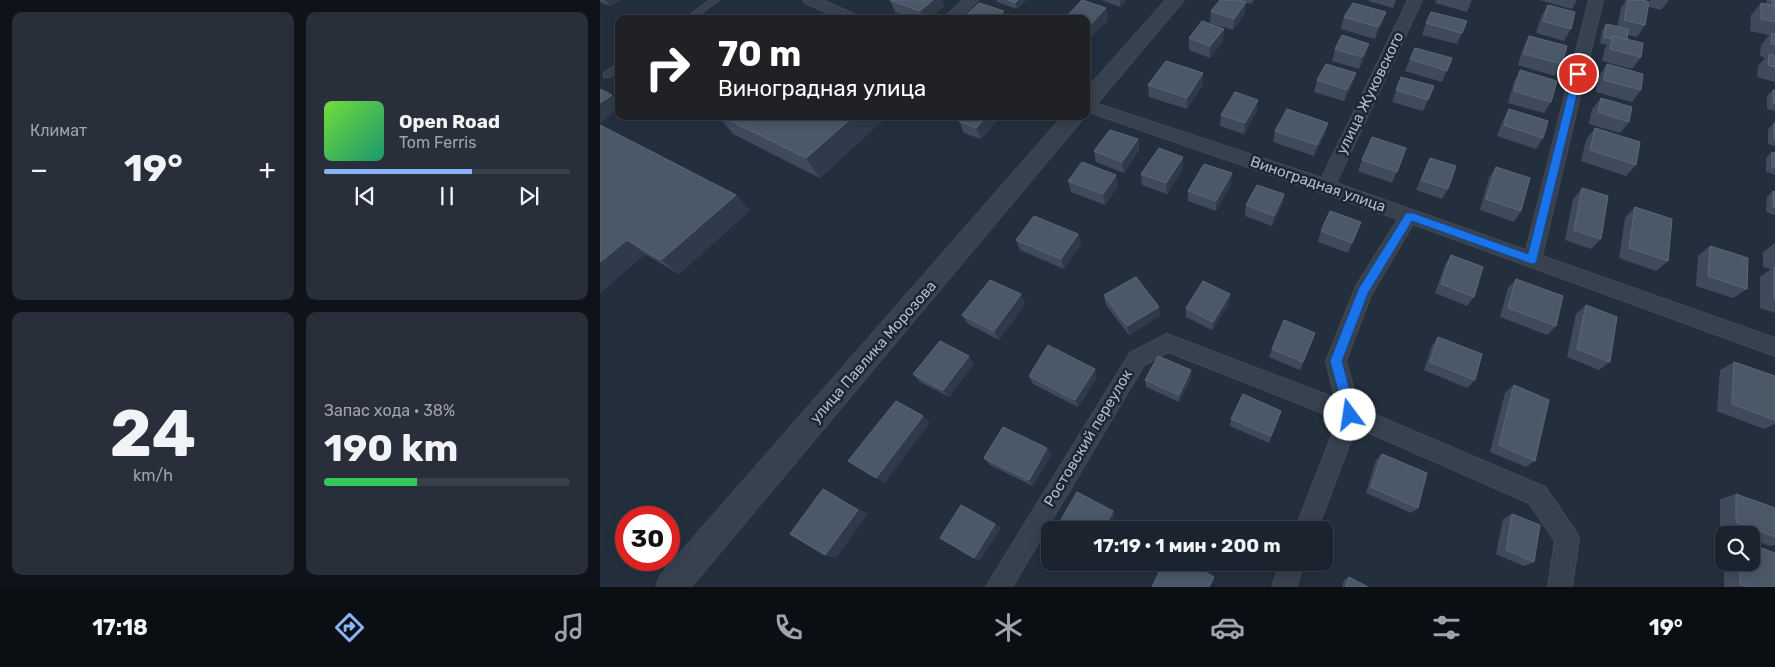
<!DOCTYPE html>
<html lang="ru">
<meta charset="utf-8">
<style>
body{margin:0;font-family:Rubik,sans-serif;background:#282f3a;color:#f1f3f6;height:100vh;display:flex;flex-direction:column;font-size:19px;white-space:nowrap}
*{box-sizing:border-box;margin:0}
p{font-size:16px;color:#a0a4aa}
.icon{flex:none;width:28px;height:28px;fill:none;stroke:currentColor;stroke-width:2;stroke-linecap:round;stroke-linejoin:round}
.map{position:relative;flex:1;overflow:hidden}
.side{display:flex;flex-direction:column;gap:12px;padding:12px;background:#0f1319;width:600px}
.side>*{flex:none}
.top-card{position:absolute;left:15px;top:15px;width:475px;height:105px;border-radius:10px;box-shadow:0 2px 12px #0003,0 0 0 1px #39404a;background:#202124;color:#fff;overflow:hidden}
.fabs{position:absolute;left:1115px;top:526px;display:grid;gap:10px}
.fabs a{display:grid;place-items:center;width:45px;height:45px;border-radius:10px;background:#1b232e;box-shadow:0 2px 12px #0003,0 0 0 1px #39404a;font-size:25px}
.speed{position:absolute;left:15px;top:506px;display:flex;gap:10px;font-size:25px;font-weight:700;text-align:center}
.speed>*{display:grid;place-content:center;width:65px;height:65px;border-radius:50%;background:#1b232e;box-shadow:0 2px 12px #0003,0 0 0 1px #39404a;line-height:1}
.speed .limit{border:8px solid #d22;background:#fff;color:#111}
.pin{position:absolute;display:grid;place-items:center;width:42px;height:42px;color:#fff;margin:-21px;border:2px solid #fff;border-radius:50%;box-shadow:0 1px 5px #0007}
.me{position:absolute;width:55px;margin:-28px;rotate:346deg;stroke-linejoin:round;filter:drop-shadow(0 0 4px #0008)}
.turn{display:flex;align-items:center;gap:18px;height:105px;padding:0 20px;font-size:22px}
.turn .icon{width:65px;height:65px;stroke-width:2.5}
.turn b{display:block;font-size:35px;line-height:42px}
.big{font-size:38px;font-weight:700;line-height:1.1}
.side .widget{flex:1;display:flex;flex-direction:column;justify-content:center;gap:8px;min-width:0;padding:0 18px;border-radius:10px;background:#282f3a}
.side .dial{align-items:center;gap:0}
.dial b{font-size:65px;line-height:1}
.song{display:flex;align-items:center;gap:15px}
.cover{width:60px;height:60px;border-radius:8px;background:linear-gradient(135deg,hsl(100 70% 55%),hsl(160 70% 35%))}
.played{height:5px;border-radius:2px;background:linear-gradient(90deg,#8ab4f8 60%,#39404a 60%)}
.keys{display:flex;justify-content:space-around;direction:ltr}
.heat{display:flex;justify-content:space-between;align-items:center;font-size:28px;direction:ltr}
.charge{height:8px;border-radius:4px;background:linear-gradient(90deg,#34c759 38%,#39404a 0)}
.side .tiles{flex:1;display:grid;gap:12px;grid-template-columns:repeat(2,1fr)}
.trip{position:absolute;left:441px;top:521px;width:292px;height:50px;border-radius:10px;background:#1b232e;box-shadow:0 2px 12px #0003,0 0 0 1px #39404a;font-weight:700;line-height:50px;text-align:center}
.dock{display:flex;height:80px;justify-content:space-around;align-items:center;background:#0b0e12;color:#a0a4aa}
.dock .icon{width:35px;height:35px}
.dock .selected{color:#8ab4f8}
.dock b{font-size:22px;color:#f1f3f6}
main{display:flex;flex:1;min-height:0}
.map>svg:first-child{display:block}
</style>
<main>
<section class="side">
<div class="tiles">
<div class="widget"><p>Климат</p>
<div class="heat"><a>−</a><b class="big">19°</b><a>+</a></div>
</div>
<div class="widget">
<div class="song"><i class="cover"></i><div><b>Open Road</b><p>Tom Ferris</p></div></div>
<div class="played"></div>
<div class="keys"><svg class="icon" aria-label="previous" viewBox="0 0 24 24"><path d="M18 5L8 12l10 7zM5 5v14"/></svg><svg class="icon" aria-label="pause" viewBox="0 0 24 24"><path d="M8 5v14M16 5v14"/></svg><svg class="icon" aria-label="next" viewBox="0 0 24 24"><path d="M6 5l10 7-10 7zM19 5v14"/></svg></div>
</div>
<div class="widget dial"><b>24</b><p>km/h</p></div>
<div class="widget"><p>Запас хода · 38%</p><b class="big">190 km</b><div class="charge"></div></div>
</div>
</section>
<div class="map">
<svg width="1175" height="587" viewBox="0 0 1175 587">
<rect width="100%" height="100%" fill="#242f3e"/>
<g fill="none" stroke-linecap="round" stroke-linejoin="round">
<g stroke="#414a57" stroke-width="2">
<path id="service" d="M110,0h9l-26,19h-9z
M19,63v7l-9,7h-6v-4z"/>
</g>
<g stroke="#414a57" stroke-width="2">
<path id="minor" d="M203,0h19l37,16 2,3h-20l-36,-16z
M363,0h15l-19,19h-16z
M808,0h14l-86,183 190,67 63,-250h14l-61,256 233,82v18l-362,-132 -42,71 -25,66 13,47 186,79 30,43 4,8 -7,49h-24l7,-46 -26,-38 -173,-76 -39,103h-22l43,-111 -170,-67 -24,13 -132,222h-26l144,-234 37,-19 168,64 -9,-37 30,-75 42,-67 -312,-108v-11l236,78z
M681,562h24l-9,25h-24z"/>
</g>
<g stroke="#414a57" stroke-width="2">
<path id="tertiary" d="M566,0h18l-91,108 -7,2v-20z
M463,116h22l-394,471h-35l4,-11z"/>
</g>
<use href="#service" fill="#38414e" fill-rule="evenodd"/>
<use href="#minor" fill="#38414e" fill-rule="evenodd"/>
<use href="#tertiary" fill="#38414e" fill-rule="evenodd"/>
</g>
<path fill="#3f4b5c" d="M0,0h21l-11,6 -10,-4z
M290,0h51l3,6 -15,13h-15l-19,-7z
M396,0h30l-9,9 -20,-7z
M501,0h25l-6,7z
M620,0h34l-3,4 -7,-2 1,12 -12,16 -23,-7 1,-12z
M769,0h27l-3,8 -25,-7z
M836,0h36l-5,12 -32,-9z
M939,0h38l-5,9z
M1026,0h17l2,25 -8,12 -9,-2 -1,4 14,18 -9,12 -30,-8 3,-13 2,-3 -7,-2 2,-13 4,-6 11,3 4,-19z
M1050,0h19l-8,10 -12,-3z
M1167,0h8v82l-18,-5 1,-11 7,-8 -5,-2 1,-11 8,-10 -19,-4 1,-16 10,-12 6,1 -1,-3z
M948,5l23,24 -7,12 -28,-8 5,-16z
M786,12l-4,12 -7,15 -34,-10 3,-12z
M466,17l42,3 -17,17 -5,-2v-16h-20z
M867,21l-10,23 -35,-9 4,-12z
M929,36l33,28 -7,12 -37,-11 5,-17z
M589,38l34,3 -13,17 -21,-8z
M735,49l31,6 -7,14 -27,-8z
M852,58l-10,24 -37,-11 5,-12z
M1007,64l34,26 -9,12 -36,-10 3,-16z
M920,70l31,32 -7,11 -36,-10 6,-21z
M603,73v11l-16,25 -38,-12 -1,-12z
M756,73l-4,12 -8,16 -30,-9 3,-12z
M801,77l33,9 -11,25 -31,-9z
M1173,90h2v21l-8,-2v-13z
M1001,98l28,24 -9,11 -31,-9 3,-15z
M909,109l34,29 -7,11 -39,-13 6,-16z
M657,111l-13,23 -24,-8 1,-11z
M118,116h160l3,6 -61,56 -87,-44z
M363,116h38l-20,23 -17,-6 -5,-12z
M728,123l-3,11 -11,22 -41,-14 2,-11z
M1174,123h1v23l-7,-2v-15z
M0,125l136,70 14,15 -71,64 -34,-20 -45,39z
M995,128l41,37 -10,11 -45,-15 5,-21z
M538,139l1,11 -15,23 -28,-11 -2,-11z
M806,148l-14,35 -34,-12 4,-11z
M1172,152l3,1v22l-9,-3v-14z
M583,157v11l-16,26 -25,-9 -1,-11z
M830,158l18,31 -6,10 -26,-9z
M896,167l25,44 -7,11 -34,-12 9,-32z
M468,181l50,5 -13,19 -34,-13z
M631,184l-15,27 -28,-10v-10z
M982,188l19,51 -10,10 -26,-9 8,-41z
M1173,191l2,1v23l-9,-3 1,-15z
M684,194l-2,11 -10,21 -27,-10 1,-11z
M1035,207l33,54 -12,10 -37,-13 6,-40z
M761,222l-13,31 -30,-11 3,-11z
M478,234l3,10 -17,25 -44,-19 -4,-10z
M1175,243v70l-15,-5v-31l11,-8 -8,-2v-15z
M1110,246l37,43 -14,9 -37,-12 2,-30z
M851,255l23,42 -7,9 -32,-13 10,-28z
M916,279l40,47 -9,9 -47,-18 8,-29z
M421,294l4,10 -26,36 -31,-16 -6,-9z
M504,295l56,21 -31,19 -23,-30z
M629,304l-17,26 -26,-13v-9z
M986,305l24,57 -11,8 -32,-13 9,-43z
M715,333l-15,37 -31,-13 3,-8z
M838,337l37,43 -8,8 -43,-18 8,-24z
M1134,362l41,14v48l-11,5 -47,-18 3,-41z
M374,364l-25,33 -29,-15 -7,-8z
M429,376l68,1 -19,30 -45,-23z
M591,378l-12,24 -33,-15 -1,-7z
M914,385l21,76 -9,6 -36,-15 15,-59z
M681,411l-12,32 -39,-17 1,-7z
M447,448l4,6 -18,32 -43,-21 -6,-7z
M782,454l36,54 -7,5 -45,-20 10,-33z
M1136,494l39,14v37l-5,1 -19,-7v-4h-10l-21,-8v-28z
M912,514l22,48 -10,4 -28,-12 7,-35z
M1124,559v3h27l24,25h-51z
M749,577l19,10h-26l2,-7z"/>
<path fill="#2f3b4b" d="M5,0h16l-11,6z
M333,0h8l3,6 -15,13h-6l-3,-8z
M418,0h8l-9,9 -2,-6z
M520,0h6l-6,7z
M646,2l-1,12 -12,16 1,-11z
M506,8l2,12 -17,17 -1,-12z
M404,11l2,8h-10z
M786,12l-4,12 -7,15 3,-12z
M624,29l-1,12 -13,17v-12z
M769,44l-3,11 -7,14 3,-12z
M603,73v11l-16,25v-11z
M756,73l-4,12 -8,16 3,-11z
M12,95l7,7v7l-19,14v-20z
M658,100l-1,11 -13,23 1,-11z
M254,116h24l3,6 -61,56 -14,-20z
M387,116h14l-20,23 -5,-11z
M728,123l-3,11 -11,22 3,-11z
M538,139l1,11 -15,23 -2,-11z
M583,157v11l-16,26 -1,-11z
M632,173l-1,11 -15,27v-10z
M516,175l2,11 -13,19 -2,-11z
M684,194l-2,11 -10,21 2,-10z
M136,195l14,15 -71,64 -18,-14z
M478,234l3,10 -17,25 -3,-10z
M27,240l18,14 -45,39v-31z
M421,294l4,10 -26,36 -5,-9z
M630,294l-1,10 -17,26 1,-8z
M559,307l1,9 -31,19 -2,-9z
M369,356l5,8 -25,33 -6,-7z
M495,369l2,8 -19,30 -3,-7z
M591,370v8l-12,24v-7z
M323,416l7,7 -45,60 -9,-5z
M447,448l4,6 -18,32 -4,-6z
M223,489l45,25 -32,44 -11,-3z
M513,511l2,5 -7,14h-5z
M395,524l6,4 -21,33 -6,-3z"/>
<path fill="#4b5868" stroke="#5c6777" d="M290,0h43l-13,11z
M408,0h10l-3,3z
M482,0l24,8 -16,17 -4,-1v-5h-15l-5,-2z
M620,0h18l8,2 -12,17 -23,-8z
M1028,0h15l6,2 -4,23 -21,-5z
M1172,0h3v6h-3z
M379,3l25,8 -8,8h-34z
M753,3l33,9 -8,15 -34,-10z
M1161,3l14,3v16l-14,-3z
M948,5l27,7 -4,17 -28,-8z
M831,12l36,9 -5,12 -36,-10z
M602,21l22,8 -14,17 -21,-8z
M1006,24l22,5 -1,10 -14,-3 -2,3 -7,-2z
M1172,33l3,1v11l-4,-1z
M742,35l27,9 -7,13 -27,-8z
M929,36l38,10 -5,18 -38,-10z
M1013,36l30,7 -2,14 -31,-8z
M815,48l37,10 -5,13 -37,-12z
M1169,54l6,2v11l-7,-2z
M566,61l37,12 -16,25 -39,-13z
M726,64l30,9 -9,17 -30,-10z
M1007,64l36,10 -2,16 -37,-10z
M920,70l37,11 -6,21 -37,-11z
M801,77l33,9 -6,14 -32,-10z
M0,89l12,6 -12,8z
M1173,90h2v13h-2z
M635,92l23,8 -13,23 -24,-8z
M1001,98l31,9 -3,15 -31,-10z
M687,109l41,14 -11,22 -42,-14z
M909,109l39,12 -5,17 -39,-13z
M121,116h133l-48,42z
M363,116h24l-11,12 -17,-7z
M1174,123h1v16h-1z
M0,125l136,70 -75,65 -34,-20 -27,22z
M995,128l45,14 -4,23 -46,-15z
M510,130l28,9 -16,23 -28,-11z
M772,137l34,11 -9,24 -35,-12z
M559,148l24,9 -17,26 -25,-9z
M1172,152l3,1v15l-3,-1z
M830,158l26,8 -8,23 -27,-9z
M482,162l34,13 -13,19 -35,-13z
M604,164l28,9 -16,28 -28,-10z
M896,167l34,11 -9,33 -35,-12z
M657,185l27,9 -10,22 -28,-11z
M982,188l26,8 -7,43 -27,-9z
M1173,191l2,1v15h-2z
M1035,207l37,12 -4,42 -39,-13z
M730,211l31,11 -9,21 -31,-12z
M434,216l44,18 -17,25 -45,-19z
M1110,246l38,12 -1,31 -39,-13z
M851,255l32,12 -9,30 -33,-13z
M1174,267h1v32h-1z
M536,277l23,30 -32,19 -23,-31z
M916,279l47,17 -7,30 -48,-18z
M390,280l31,14 -27,37 -32,-16z
M603,281l27,13 -17,28 -27,-14z
M986,305l31,12 -7,45 -33,-13z
M684,320l31,13 -12,29 -31,-13z
M838,337l44,17 -7,26 -45,-18z
M340,341l29,15 -26,34 -30,-16z
M448,345l47,24 -20,31 -46,-24z
M558,356l33,14 -12,25 -34,-15z
M1134,362l41,14v44l-43,-16z
M914,385l35,15 -14,61 -36,-16z
M643,394l38,17 -10,25 -40,-17z
M296,401l27,15 -47,62 -28,-17z
M403,427l44,21 -18,32 -45,-22z
M782,454l45,19 -9,35 -47,-21z
M223,489l35,21 -33,45 -35,-21z
M477,492l36,19 -10,19h-48z
M1136,494l39,14v29l-39,-15z
M361,505l34,19 -21,34 -34,-20z
M912,514l28,11 -6,37 -28,-12z
M1151,544l24,9v34h-27l-8,-3v-22h11z
M564,562h23l27,15 -5,10h-57z
M749,577l19,10h-22z"/>
<path fill="#1a73e8" stroke="#114b97" d="M978,71l4,3 -46,189 -4,1 -120,-43 -44,72 -26,68 14,54 -2,4 -4,2 -4,-2 -16,-58 29,-73 47,-75h7l115,41 45,-180z"/>
<g text-anchor="middle" dominant-baseline="central" stroke-width="5" stroke-linejoin="round" paint-order="stroke">
<g font-size="15" fill="#b4bcc9" stroke="#1d2633">
<text transform="translate(770 93) rotate(-64)">улица Жуковского</text>
<text transform="translate(718 184) rotate(19)">Виноградная улица</text>
<text transform="translate(273 352) rotate(-49)">улица Павлика Морозова</text>
<text transform="translate(488 438) rotate(-59)">Ростовский переулок</text>
</g>
</g>
</svg>
<div class="fabs">
<a><svg class="icon" aria-label="search" viewBox="0 0 24 24"><circle cx="10" cy="10" r="6"/><path d="M15 15l6 6"/></svg></a>
</div>
<div class="speed"><div class="limit">30</div></div>
<div class="pin" style="left:978px;top:74px;background:#d93025"><svg class="icon" aria-label="arrive" viewBox="0 0 24 24"><path d="M6 21V4h12l-3 4 3 4H6"/></svg></div>
<svg class="me" style="left:750px;top:415px" viewBox="-20 -20 40 40"><circle r="19" fill="#fff"/><path d="M0-13L10 11 0 6-10 11z" fill="#1a73e8"/></svg>
<div class="trip">17:19 · 1 мин · 200 m</div>
<div class="top-card">
<div class="turn"><svg class="icon" aria-label="right" viewBox="0 0 24 24"><path d="M7 20v-9h11M14 6l5 5-5 5"/></svg><div><b>70 m</b>Виноградная улица</div></div>
</div>
</div>
</main>
<nav class="dock">
<b>17:18</b>
<svg class="icon selected" aria-label="directions" viewBox="0 0 24 24"><path d="M12 3l9 9-9 9-9-9zM9 14v-3h6M13 9l2 2-2 2"/></svg>
<svg class="icon" aria-label="music" viewBox="0 0 24 24"><path d="M9 18V5l10-2v13"/><circle cx="6" cy="18" r="3"/><circle cx="16" cy="16" r="3"/></svg>
<svg class="icon" aria-label="phone" viewBox="0 0 24 24"><path d="M5 4h4l2 5-3 2q2 4 5 5l2-3 5 2v4C11 20 4 13 5 4z"/></svg>
<svg class="icon" aria-label="climate" viewBox="0 0 24 24"><path d="M12 3v18M4 7l16 10M4 17L20 7"/></svg>
<svg class="icon" aria-label="car" viewBox="0 0 24 24"><path d="M5 17H2v-5l4-1 3-4h7l3 4 3 1v5h-3M9 17h6M6 11h13"/><circle cx="7" cy="17" r="2"/><circle cx="17" cy="17" r="2"/></svg>
<svg class="icon" aria-label="filters" viewBox="0 0 24 24"><path d="M4 7h16M4 17h16"/><circle cx="9" cy="7" r="2"/><circle cx="15" cy="17" r="2"/></svg>
<b>19°</b>
</nav>
